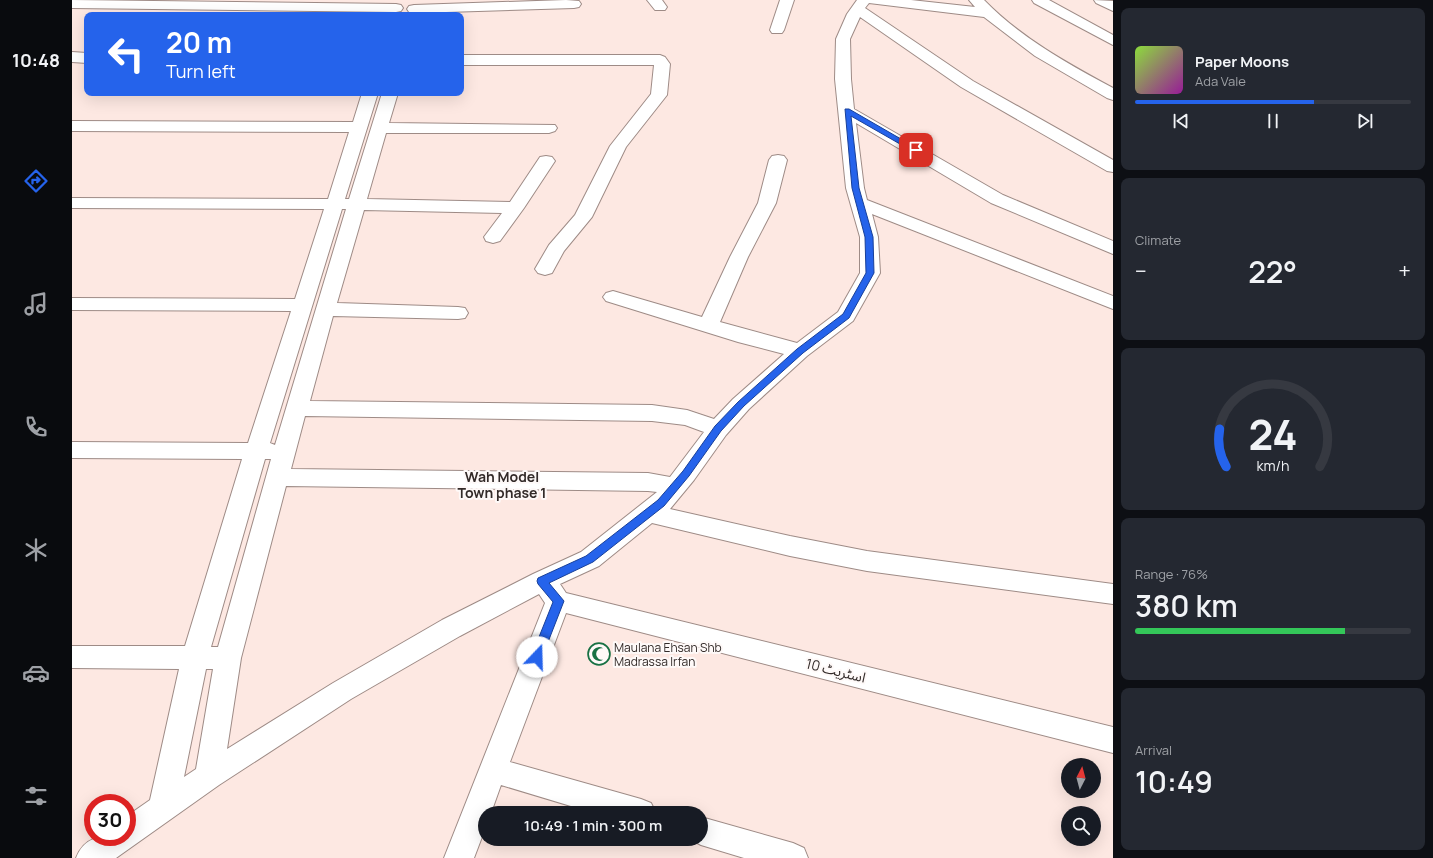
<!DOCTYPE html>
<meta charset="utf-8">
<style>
body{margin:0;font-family:Manrope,"Noto Sans Arabic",sans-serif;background:#242831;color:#f1f3f6;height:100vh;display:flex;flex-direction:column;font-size:15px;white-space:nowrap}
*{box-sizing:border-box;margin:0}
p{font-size:13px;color:#9ea1a6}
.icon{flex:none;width:22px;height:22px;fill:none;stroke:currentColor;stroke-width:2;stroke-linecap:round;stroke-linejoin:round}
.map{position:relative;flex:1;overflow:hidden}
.details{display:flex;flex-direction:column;gap:8px;padding:8px;background:#0d0f14;width:320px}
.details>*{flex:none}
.hud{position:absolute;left:12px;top:12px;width:380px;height:84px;border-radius:8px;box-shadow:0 4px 16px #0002;background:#2563eb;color:#fff;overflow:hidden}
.needle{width:26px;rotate:6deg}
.fabs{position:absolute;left:989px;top:758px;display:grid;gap:8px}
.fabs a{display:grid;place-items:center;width:40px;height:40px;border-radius:50%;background:#171b24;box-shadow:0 4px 16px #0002;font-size:20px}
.speed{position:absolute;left:12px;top:794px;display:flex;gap:8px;font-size:20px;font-weight:700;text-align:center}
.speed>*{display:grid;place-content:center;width:52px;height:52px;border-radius:50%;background:#171b24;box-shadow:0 4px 16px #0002;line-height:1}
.speed .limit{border:6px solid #d22;background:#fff;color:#111}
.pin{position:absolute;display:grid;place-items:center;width:34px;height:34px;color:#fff;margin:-17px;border-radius:8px;box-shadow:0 2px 6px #0006}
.me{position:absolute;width:44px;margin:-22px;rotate:21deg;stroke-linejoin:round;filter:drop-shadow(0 0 3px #0008)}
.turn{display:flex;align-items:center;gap:14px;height:84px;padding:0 16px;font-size:18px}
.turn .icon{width:52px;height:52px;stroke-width:2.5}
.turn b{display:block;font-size:28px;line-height:34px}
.big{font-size:30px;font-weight:600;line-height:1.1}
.details .card{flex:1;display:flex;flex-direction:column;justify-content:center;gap:6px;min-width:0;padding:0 14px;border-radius:8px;background:#242831}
.details .dial{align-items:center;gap:0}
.dial svg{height:104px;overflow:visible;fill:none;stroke:#363941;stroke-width:7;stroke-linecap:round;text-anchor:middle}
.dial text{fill:#f1f3f6;stroke:none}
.song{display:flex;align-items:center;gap:12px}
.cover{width:48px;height:48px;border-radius:6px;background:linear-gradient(135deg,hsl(90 70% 55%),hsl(300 70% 35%))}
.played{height:4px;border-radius:2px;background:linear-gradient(90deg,#2563eb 65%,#363941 65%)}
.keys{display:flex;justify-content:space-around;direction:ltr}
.heat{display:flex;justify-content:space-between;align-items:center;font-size:22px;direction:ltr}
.charge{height:6px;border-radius:3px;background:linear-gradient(90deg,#34c759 76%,#363941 0)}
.trip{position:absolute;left:406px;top:806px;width:230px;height:40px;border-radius:20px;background:#171b24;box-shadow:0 4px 16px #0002;font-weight:600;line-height:40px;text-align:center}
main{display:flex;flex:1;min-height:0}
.dock{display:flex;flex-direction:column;width:72px;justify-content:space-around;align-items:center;background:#090b0e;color:#9ea1a6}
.dock .icon{width:28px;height:28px}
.dock .selected{color:#2563eb}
.dock b{font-size:18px;color:#f1f3f6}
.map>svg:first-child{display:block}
</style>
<main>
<nav class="dock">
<b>10:48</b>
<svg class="icon selected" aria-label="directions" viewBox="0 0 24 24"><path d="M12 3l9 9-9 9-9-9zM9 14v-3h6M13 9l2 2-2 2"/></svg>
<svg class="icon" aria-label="music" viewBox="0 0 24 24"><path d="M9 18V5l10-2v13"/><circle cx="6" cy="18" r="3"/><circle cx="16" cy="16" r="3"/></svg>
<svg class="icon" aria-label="phone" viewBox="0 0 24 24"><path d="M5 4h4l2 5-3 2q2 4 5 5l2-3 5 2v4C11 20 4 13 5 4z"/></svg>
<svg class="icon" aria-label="climate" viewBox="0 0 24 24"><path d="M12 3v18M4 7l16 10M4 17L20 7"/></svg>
<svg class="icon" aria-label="car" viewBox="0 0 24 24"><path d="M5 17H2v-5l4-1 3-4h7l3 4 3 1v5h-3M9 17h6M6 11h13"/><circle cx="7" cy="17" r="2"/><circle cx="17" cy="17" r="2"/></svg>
<svg class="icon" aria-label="filters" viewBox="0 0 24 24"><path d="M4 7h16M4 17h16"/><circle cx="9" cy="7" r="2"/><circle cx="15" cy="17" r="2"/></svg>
</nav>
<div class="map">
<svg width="1041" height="858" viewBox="0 0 1041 858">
<rect width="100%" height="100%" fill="#fde8e2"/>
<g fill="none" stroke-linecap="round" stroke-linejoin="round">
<g stroke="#9e8b86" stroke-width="2">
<path id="minor" d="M0,0l324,4 5,1 2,3 -2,3 -5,1 -324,-4z
M494,0l13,1 2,3 -2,3 -5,1 -160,5 -5,-1 -2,-3 2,-3 5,-1z
M575,0h15l5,7 -2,3h-10z
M708,0h14l-10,30 -2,3h-10l-2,-3z
M785,0h54l64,7 -6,-7h15c37,38 83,63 129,88v12l-6,-2 -72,-42 -51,-39 -115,-14 -4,5 108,73 140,79v12l-6,-1 -146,-84 -101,-70 -10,22 1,40 3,30 149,86 110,46v13l-122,-51 -135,-80 8,65 3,12 246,96v13l-241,-95 6,23 2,36 -27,48 -46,35 -58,53 -23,26 -32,45 -24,29 120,27 77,15 246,33v20l-246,-33 -77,-15 -138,-33 -53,43 -39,18 6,9 547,134v26l-547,-140 -56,149 131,37 10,4 5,10h-62l-93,-28 -10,28h-6v16l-11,29h-30l101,-255 -6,-9 -79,42 -109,63 -132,86 -103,73h-40c10,-25 28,-21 51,-21v-21l23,-16 29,-131 -107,-1v-22h113l57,-187 -170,-1v-16l176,1 43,-132 -219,-1v-12l223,1 29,-90 -252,-1v-10l256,1 21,-67 -277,-1v-10l281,1 9,-29h16l-33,106h4l33,-106h16l-9,30 166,2 2,3 -2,3 -6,2h-163l-19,66 143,3 30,-45 6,-1 6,1 3,4 -31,47 -24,33 -7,2 -7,-2 -2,-4 18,-24 -138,-3 -27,93 121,4 7,1 3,5 -3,5 -7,1 -125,-3 -23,85 342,4 35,5 27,9 19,-20 51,-45 -46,-12 -132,-41 -3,-4 3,-4 7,-2 89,26 28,-60 28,-54 11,-43 3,-4 6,-1 6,1 3,4 -11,43 -28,54 -28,65 77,21 41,-31 22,-39v-36l-14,-49 -11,-109 1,-40 11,-25zM270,209h4l-71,236 -5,-2zM233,416l347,5 33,4 19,7 -34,45 -22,-4 -357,-4zM193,459h6l-53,188h-7zM214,486l362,5 9,1 -76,60 -48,22 -91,46 -109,63 -106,66 14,-91zM134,669h7l-17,100 -12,8z
M960,0h17l64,35v10l-79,-42z
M1022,0l19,1v10l-17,-8z
M0,52l15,1v10l-15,-1z
M389,55h199l5,2 5,7 -3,31 -41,52 -34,70 -28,34 -12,22 -7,2 -7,-2 -3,-4 14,-24 26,-30 35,-69 41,-52 3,-29h-193z
M629,817l92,26 11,5 4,10h-64l-43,-13 -11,-6h11z"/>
</g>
<use href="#minor" fill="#fff" fill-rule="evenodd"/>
</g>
<path fill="#2563eb" stroke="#184099" d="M773,109h4l71,41 -6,2 -63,-36 8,72 14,49 1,36 -25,45 -46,35 -59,53 -23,25 -32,45 -25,30 -71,56 -44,21 15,18 -23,59h-8l-2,-3 22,-55 -15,-18 -1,-3 1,-3 48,-22 72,-56 25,-29 32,-45 23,-24 59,-53 46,-35 23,-41 -1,-36 -13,-49z"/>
<defs>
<g id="mosque-ring" transform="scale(1.15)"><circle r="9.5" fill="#fef9f8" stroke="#187144" stroke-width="1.5"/><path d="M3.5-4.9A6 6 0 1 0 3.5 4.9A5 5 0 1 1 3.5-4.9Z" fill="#187144"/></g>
</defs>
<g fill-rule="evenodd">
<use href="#mosque-ring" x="527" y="654"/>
</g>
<g text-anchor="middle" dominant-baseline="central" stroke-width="4" stroke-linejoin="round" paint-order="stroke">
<g font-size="12" fill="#332b29" stroke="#fef9f8" text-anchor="start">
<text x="542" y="647">Maulana Ehsan Shb<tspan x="542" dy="14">Madrassa Irfan</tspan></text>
</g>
<g font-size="14" font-weight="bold" fill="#332b29" stroke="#fef9f8">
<text x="430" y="476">Wah Model<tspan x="430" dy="16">Town phase 1</tspan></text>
</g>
<g font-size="14" fill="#332b29" stroke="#fef9f8">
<text transform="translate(764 670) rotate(14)">اسٹریٹ 10</text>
</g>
</g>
</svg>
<div class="fabs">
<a><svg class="needle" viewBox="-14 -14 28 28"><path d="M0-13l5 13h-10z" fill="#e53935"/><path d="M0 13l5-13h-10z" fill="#9ea1a6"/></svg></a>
<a><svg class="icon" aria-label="search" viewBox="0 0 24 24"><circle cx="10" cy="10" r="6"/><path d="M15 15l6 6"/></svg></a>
</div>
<div class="speed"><div class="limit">30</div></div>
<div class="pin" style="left:844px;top:150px;background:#d93025"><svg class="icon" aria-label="arrive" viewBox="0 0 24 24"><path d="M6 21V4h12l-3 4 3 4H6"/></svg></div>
<svg class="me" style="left:465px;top:657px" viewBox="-20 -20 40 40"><circle r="19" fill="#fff"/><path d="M0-13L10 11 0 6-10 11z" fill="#2563eb"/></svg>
<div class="trip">10:49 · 1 min · 300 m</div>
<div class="hud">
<div class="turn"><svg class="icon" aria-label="left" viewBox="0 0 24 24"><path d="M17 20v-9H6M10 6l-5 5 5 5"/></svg><div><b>20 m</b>Turn left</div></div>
</div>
</div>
<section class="details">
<div class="card">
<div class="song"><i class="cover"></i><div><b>Paper Moons</b><p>Ada Vale</p></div></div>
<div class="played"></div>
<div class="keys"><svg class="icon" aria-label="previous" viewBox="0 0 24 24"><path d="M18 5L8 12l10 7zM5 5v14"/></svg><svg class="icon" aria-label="pause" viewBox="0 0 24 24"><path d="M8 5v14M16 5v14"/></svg><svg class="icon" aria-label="next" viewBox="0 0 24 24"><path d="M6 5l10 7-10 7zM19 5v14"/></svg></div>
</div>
<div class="card"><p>Climate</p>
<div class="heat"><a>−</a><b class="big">22°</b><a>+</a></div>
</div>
<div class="card dial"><svg viewBox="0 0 100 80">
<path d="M14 69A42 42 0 1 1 86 69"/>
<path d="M14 69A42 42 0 0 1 9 40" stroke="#2563eb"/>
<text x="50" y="56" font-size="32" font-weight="700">24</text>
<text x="50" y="72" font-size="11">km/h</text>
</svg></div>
<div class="card"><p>Range · 76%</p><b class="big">380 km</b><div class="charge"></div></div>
<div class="card"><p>Arrival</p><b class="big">10:49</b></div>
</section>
</main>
